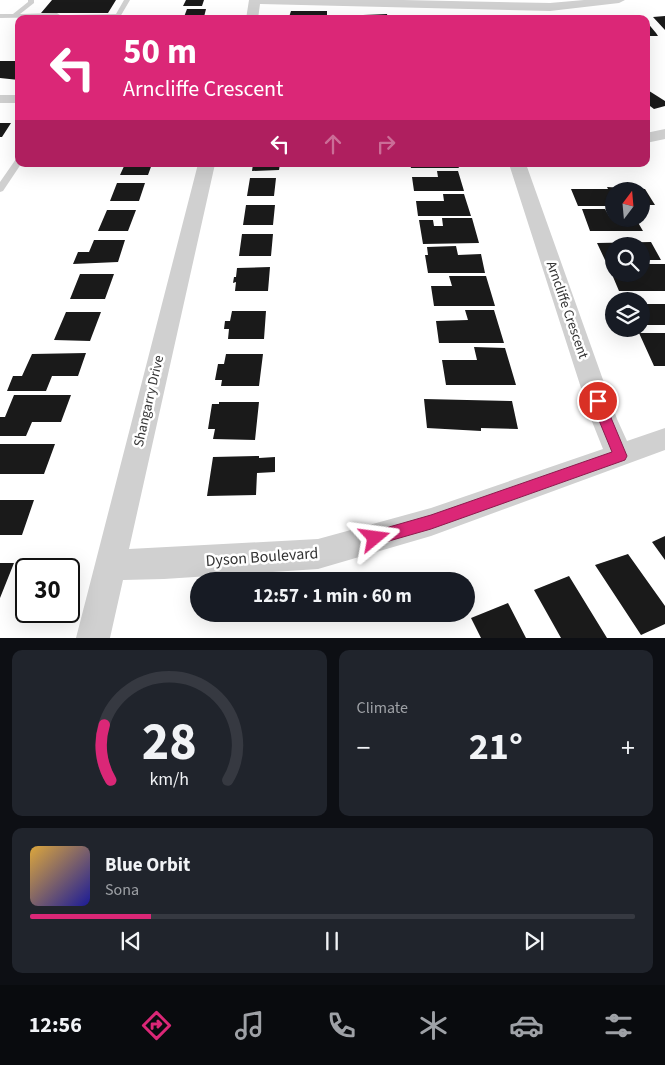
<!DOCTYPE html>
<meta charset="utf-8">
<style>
body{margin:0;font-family:"Source Sans 3",sans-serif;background:#20242c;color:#f1f3f6;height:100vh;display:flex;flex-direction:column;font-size:19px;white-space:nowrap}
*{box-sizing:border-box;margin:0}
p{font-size:16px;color:#9ea1a6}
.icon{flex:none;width:28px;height:28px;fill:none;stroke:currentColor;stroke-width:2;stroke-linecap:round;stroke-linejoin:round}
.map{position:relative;height:638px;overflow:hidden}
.side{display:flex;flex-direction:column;gap:12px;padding:12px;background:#0d0f14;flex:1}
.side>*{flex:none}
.top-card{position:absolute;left:15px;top:15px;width:635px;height:152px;border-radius:10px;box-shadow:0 5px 20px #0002;background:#db2777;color:#fff;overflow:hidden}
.needle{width:32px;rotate:16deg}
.controls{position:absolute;left:605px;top:182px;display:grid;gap:10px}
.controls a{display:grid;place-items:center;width:45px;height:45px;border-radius:50%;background:#171b24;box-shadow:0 5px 20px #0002;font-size:25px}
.speed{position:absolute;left:15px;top:558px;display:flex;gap:10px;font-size:25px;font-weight:700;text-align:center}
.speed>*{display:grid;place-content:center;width:65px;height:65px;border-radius:50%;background:#171b24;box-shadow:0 5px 20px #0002;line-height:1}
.speed .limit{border:2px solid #111;border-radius:8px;background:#fff;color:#111}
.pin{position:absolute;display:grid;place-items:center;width:42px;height:42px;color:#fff;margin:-21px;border:2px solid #fff;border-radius:50%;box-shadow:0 1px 5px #0007}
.me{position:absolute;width:55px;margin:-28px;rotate:74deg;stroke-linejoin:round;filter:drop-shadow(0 0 4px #0008)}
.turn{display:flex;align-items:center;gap:18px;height:105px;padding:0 25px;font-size:22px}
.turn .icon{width:65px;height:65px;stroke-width:2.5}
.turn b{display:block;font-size:35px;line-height:42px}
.lanes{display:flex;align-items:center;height:48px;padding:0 25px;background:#0003;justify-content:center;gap:25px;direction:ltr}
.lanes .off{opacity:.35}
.big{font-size:38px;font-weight:700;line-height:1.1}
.side .widget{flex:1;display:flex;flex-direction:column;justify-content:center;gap:8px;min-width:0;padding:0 18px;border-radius:10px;background:#20242c}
.side .dial{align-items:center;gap:0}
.dial svg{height:130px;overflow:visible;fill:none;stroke:#363941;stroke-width:7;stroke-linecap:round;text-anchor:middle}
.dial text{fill:#f1f3f6;stroke:none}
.song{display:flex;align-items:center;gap:15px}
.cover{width:60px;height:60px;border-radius:8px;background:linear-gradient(135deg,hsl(40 70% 55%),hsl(240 70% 35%))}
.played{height:5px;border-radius:2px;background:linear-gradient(90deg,#db2777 20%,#363941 20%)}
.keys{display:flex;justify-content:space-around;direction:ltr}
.heat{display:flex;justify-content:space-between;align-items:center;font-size:28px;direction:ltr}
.side .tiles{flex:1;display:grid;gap:12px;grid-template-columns:1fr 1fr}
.widget:last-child{grid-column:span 2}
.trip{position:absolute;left:190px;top:572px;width:285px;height:50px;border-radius:25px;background:#171b24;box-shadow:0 5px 20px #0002;font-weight:700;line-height:50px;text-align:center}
.tab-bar{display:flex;height:80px;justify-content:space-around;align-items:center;background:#090b0e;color:#9ea1a6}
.tab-bar .icon{width:35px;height:35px}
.tab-bar .selected{color:#db2777}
.tab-bar b{font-size:22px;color:#f1f3f6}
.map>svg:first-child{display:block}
</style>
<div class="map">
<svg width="665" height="638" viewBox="0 0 665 638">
<rect width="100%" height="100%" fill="#fff"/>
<path fill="#1a1a1a" d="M52,0h64l-8,13h-67z
M186,0h18l-2,6h-19z
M187,9h19l-2,8h-20z
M291,11h36v6h-38z
M387,14l1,5h-25v-4z
M665,16v14l-12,-13z
M646,21l10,12 2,3h-12z
M0,61h19v19l-19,-2z
M646,89l19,12v5l-11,3 -8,-6z
M0,123h11l-9,14h-2z
M125,164h27l-4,11h-28z
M253,164h27l-1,6 -27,1z
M410,164h47l2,4h-48z
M437,171h21l6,20h-50l-2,-14h26z
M250,178h26l-2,18h-27z
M117,183h28l-6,18h-29z
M607,187l38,2 10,16h-14v-14h-27v15h-36l-7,-17h37z
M443,194h21l7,22h-53l-2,-15h28z
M246,205h29l-2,20h-30z
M582,209h23l4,7h5v3h22l7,12h-53z
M107,210h29l-8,21h-30z
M442,218h30l7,25 -56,1 -4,-24h14l1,6h9z
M242,234h31l-2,22h-32z
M94,240h31l-7,22 -45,2 5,-12h11z
M651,242l10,18h-20v-14h-27v14h-9l-8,-17z
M456,246l2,9 23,-1 4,19h-57l-3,-18h3l-1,-8z
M642,264h23v27h-46l-8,-19 30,2v-2h5z
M270,267l-2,24h-33l1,-9 -3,1 1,-6h2l1,-9z
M80,274h34l-9,25h-35z
M449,276h37l9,30h-61l-3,-20h21z
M641,304h24v21h-24z
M465,310h29l10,33h-65l-3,-22 32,-1z
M232,311h34l-2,28h-36l1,-10h-5l1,-8h5z
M66,312h35l-11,29 -36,-1z
M639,333h26v33h-11z
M474,347l31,1 11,37h-70l-4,-25h35z
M86,353l-8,23h-26l-6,15h-39l6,-15h9l10,-22z
M226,354h37l-4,32h-38l1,-6h-7l3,-16h6z
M14,395h57l-10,27h-29l-6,14h-26v-19h5z
M424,399l88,2 6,28 -37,-1v3l-54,-3z
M219,402h40l-4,38 -42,-1 2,-10h-7l4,-25h7z
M0,444h55l-11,30h-44z
M259,456v2l16,-1v15l-18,1 -1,22 -49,1 6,-39z
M0,500h34l-12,35h-22z
M665,536v24l-13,-18z
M628,554l37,52v18l-24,11 -46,-70z
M0,563h14l-14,35z
M569,576l38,62h-46l-27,-48z
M508,603l18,35h-45l-10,-20z"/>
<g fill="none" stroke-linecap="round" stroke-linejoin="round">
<path fill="#d0d0d0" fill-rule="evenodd" d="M28,0h6v3l-14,11 37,-1 3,2 -3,2 -57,1v-4h13l15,-12z
M124,0h6l-10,17 -63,2 11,-4 48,-1z
M19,158v6h2l-18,27 -3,1v-10l16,-23z"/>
<path fill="#d0d0d0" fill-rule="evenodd" d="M249,0h154l147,3 34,-3h41l-6,3 -69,8 -290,-7 -2,15h-12z
M0,95h19v8h-19z
M665,129v10l-19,4v-10z
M198,164h17l-86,385 189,-10 113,-31 172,-59 -12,-30 -82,-255h17l91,255 10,22 38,-13v22l-234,86 -113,33 -154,10 -41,1 -13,58h-34z"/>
</g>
<path fill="#db2777" stroke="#8e194d" d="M598,396l4,2 2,3 23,55 -2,4 -194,69 -56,16 -6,-2 -2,-5 2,-5 6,-2 56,-16 181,-63 -21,-51 2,-3z"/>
<g text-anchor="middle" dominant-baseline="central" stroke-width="5" stroke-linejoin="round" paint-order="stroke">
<g font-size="14" fill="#333" stroke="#fff">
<text transform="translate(567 310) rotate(71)">Arncliffe Crescent</text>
<text transform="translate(149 401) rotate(-77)">Shangarry Drive</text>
</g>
<g font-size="16" fill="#333" stroke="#fff">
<text transform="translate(262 557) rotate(-4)">Dyson Boulevard</text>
</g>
</g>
</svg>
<div class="controls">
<a><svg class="needle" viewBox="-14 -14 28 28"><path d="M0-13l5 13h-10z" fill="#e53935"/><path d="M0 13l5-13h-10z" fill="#9ea1a6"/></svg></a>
<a><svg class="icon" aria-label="search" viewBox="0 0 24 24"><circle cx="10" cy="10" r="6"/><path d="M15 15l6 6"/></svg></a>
<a><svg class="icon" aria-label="layers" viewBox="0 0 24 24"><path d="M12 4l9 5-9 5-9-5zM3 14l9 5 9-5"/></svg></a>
</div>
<div class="speed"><div class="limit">30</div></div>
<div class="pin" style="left:598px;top:401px;background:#d93025"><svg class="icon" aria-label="arrive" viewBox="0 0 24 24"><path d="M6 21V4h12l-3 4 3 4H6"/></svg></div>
<svg class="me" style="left:375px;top:538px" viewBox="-20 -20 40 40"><path d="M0-17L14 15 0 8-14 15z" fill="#db2777" stroke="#fff" stroke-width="4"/></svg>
<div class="trip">12:57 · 1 min · 60 m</div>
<div class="top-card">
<div class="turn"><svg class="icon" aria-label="left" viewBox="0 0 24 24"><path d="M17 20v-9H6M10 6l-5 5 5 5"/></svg><div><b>50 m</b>Arncliffe Crescent</div></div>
<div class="lanes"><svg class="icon" aria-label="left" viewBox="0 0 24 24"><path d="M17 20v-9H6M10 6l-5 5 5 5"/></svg><svg class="icon off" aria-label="ahead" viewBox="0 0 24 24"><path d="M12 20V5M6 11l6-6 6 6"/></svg><svg class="icon off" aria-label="right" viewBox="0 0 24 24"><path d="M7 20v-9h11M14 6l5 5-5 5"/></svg></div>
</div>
</div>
<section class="side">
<div class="tiles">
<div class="widget dial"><svg viewBox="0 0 100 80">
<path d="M14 69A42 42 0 1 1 86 69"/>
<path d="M14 69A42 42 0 0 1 10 35" stroke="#db2777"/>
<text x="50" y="56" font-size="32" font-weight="700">28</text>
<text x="50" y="72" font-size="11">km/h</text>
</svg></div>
<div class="widget"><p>Climate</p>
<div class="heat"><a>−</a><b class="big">21°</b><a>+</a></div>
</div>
<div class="widget">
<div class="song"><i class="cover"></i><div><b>Blue Orbit</b><p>Sona</p></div></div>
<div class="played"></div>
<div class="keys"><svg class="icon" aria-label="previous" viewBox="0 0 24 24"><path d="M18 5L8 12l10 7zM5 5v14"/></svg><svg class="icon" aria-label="pause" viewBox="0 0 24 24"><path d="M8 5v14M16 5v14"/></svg><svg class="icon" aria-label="next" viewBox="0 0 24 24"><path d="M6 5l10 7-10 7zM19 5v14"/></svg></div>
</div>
</div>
</section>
<nav class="tab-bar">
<b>12:56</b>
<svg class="icon selected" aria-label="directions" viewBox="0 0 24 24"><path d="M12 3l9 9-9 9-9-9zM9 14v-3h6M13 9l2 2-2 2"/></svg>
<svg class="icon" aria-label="music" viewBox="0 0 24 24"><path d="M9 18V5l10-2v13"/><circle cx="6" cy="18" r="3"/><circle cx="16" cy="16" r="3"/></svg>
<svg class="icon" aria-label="phone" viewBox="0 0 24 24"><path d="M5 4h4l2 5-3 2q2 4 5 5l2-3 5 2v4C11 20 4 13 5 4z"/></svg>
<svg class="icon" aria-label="climate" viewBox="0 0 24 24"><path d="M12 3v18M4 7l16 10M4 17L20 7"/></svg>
<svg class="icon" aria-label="car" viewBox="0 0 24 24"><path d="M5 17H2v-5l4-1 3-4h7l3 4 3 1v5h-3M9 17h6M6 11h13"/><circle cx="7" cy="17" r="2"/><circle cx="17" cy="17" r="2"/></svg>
<svg class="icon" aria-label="filters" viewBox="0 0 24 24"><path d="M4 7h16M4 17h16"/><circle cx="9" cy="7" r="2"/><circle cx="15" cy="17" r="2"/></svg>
</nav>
